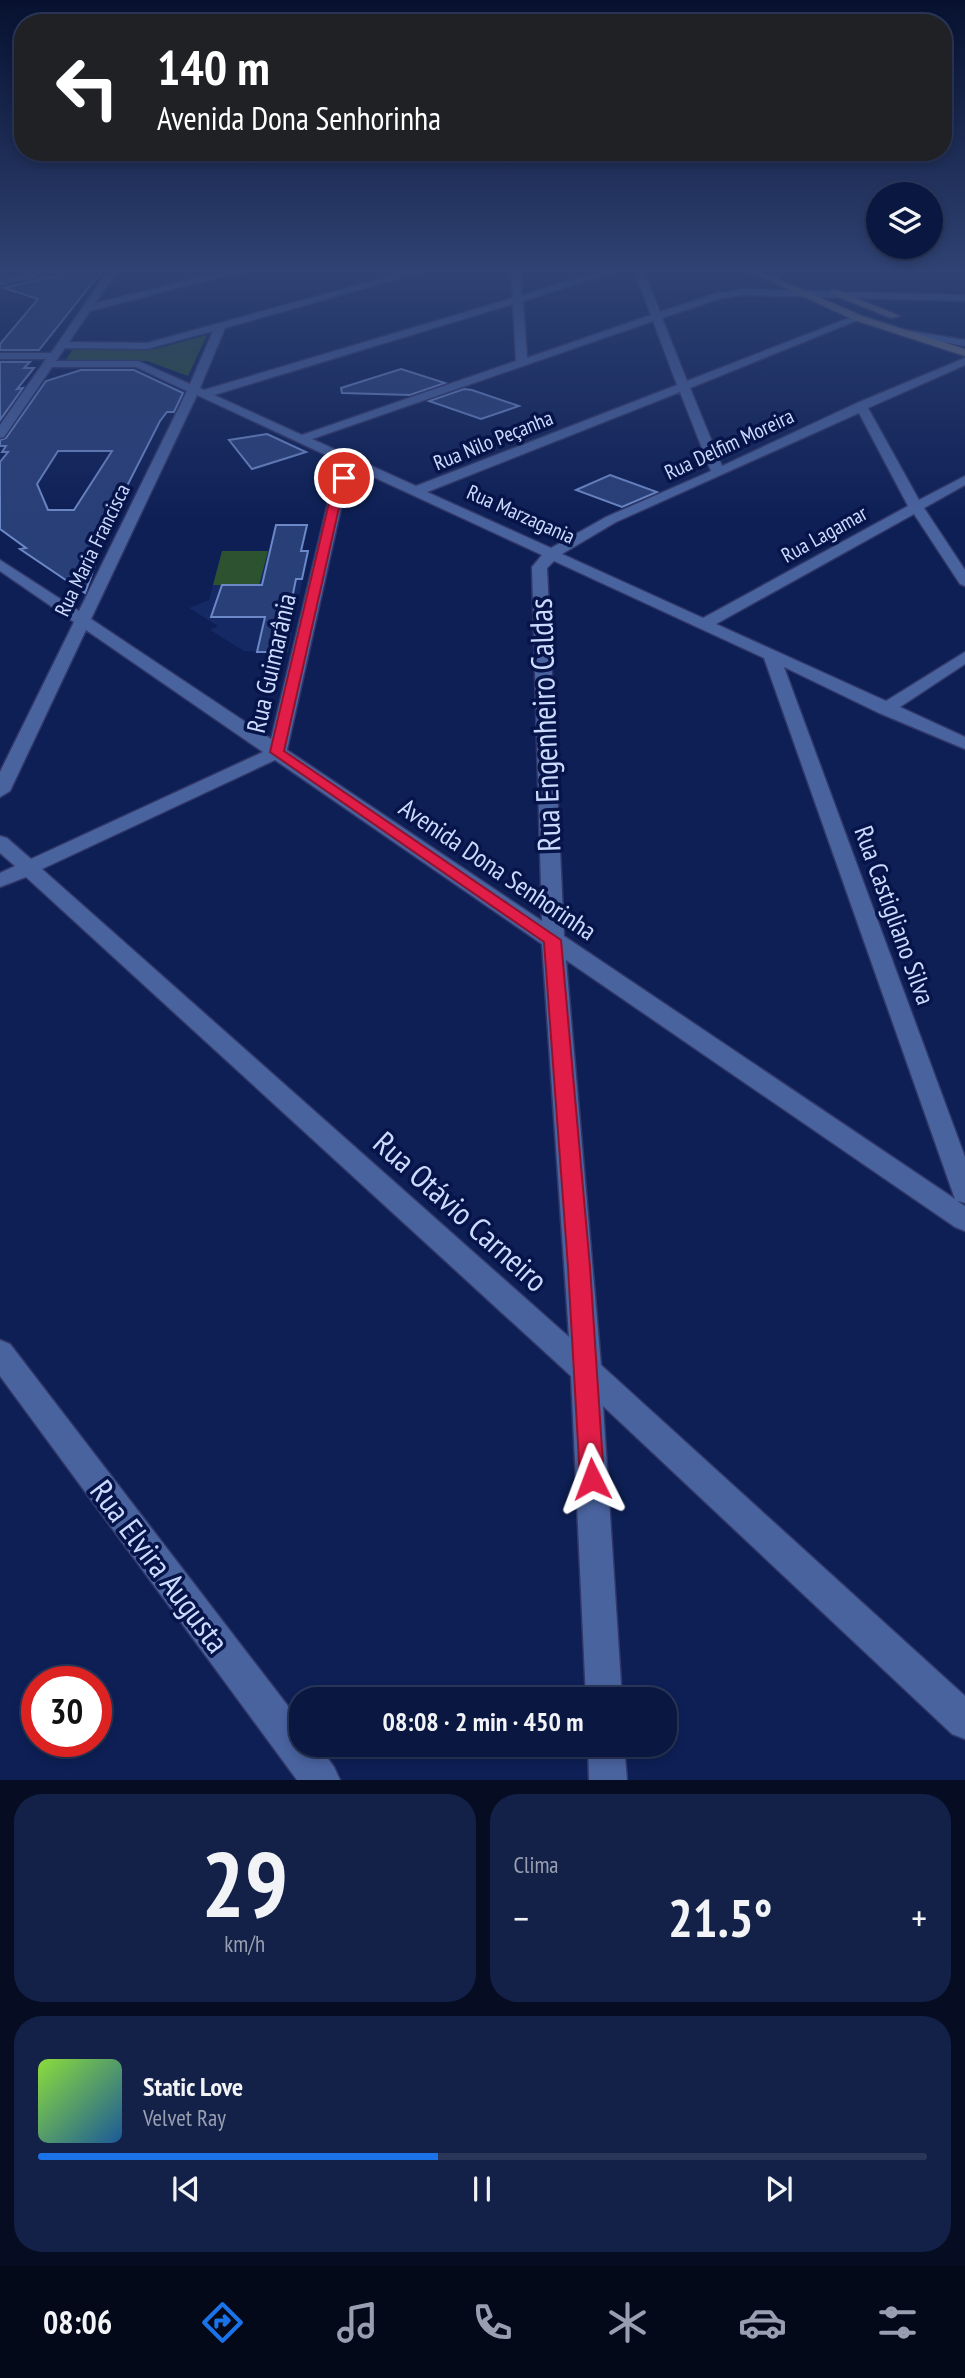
<!DOCTYPE html>
<html lang="pt">
<meta charset="utf-8">
<style>
body{margin:0;font-family:"PT Sans Narrow",sans-serif;background:#132047;color:#f1f3f6;height:100vh;display:flex;flex-direction:column;font-size:26px;white-space:nowrap}
*{box-sizing:border-box;margin:0}
p{font-size:23px;color:#999fb1}
.icon{flex:none;width:38px;height:38px;fill:none;stroke:currentColor;stroke-width:2;stroke-linecap:round;stroke-linejoin:round}
.map{position:relative;height:1780px;overflow:hidden}
.sheet{display:flex;flex-direction:column;gap:14px;padding:14px;background:#060d23;flex:1}
.sheet>*{flex:none}
.hud{position:absolute;left:14px;top:14px;width:938px;height:147px;border-radius:28px;box-shadow:0 4px 10px #0003,0 0 0 2px #2a3659;background:#202124;color:#fff;overflow:hidden}
.fabs{position:absolute;left:866px;top:182px;display:grid;gap:14px}
.fabs a{display:grid;place-items:center;width:77px;height:77px;border-radius:50%;background:#0a1740;box-shadow:0 4px 10px #0003,0 0 0 2px #2a3659;font-size:35px}
.speed{position:absolute;left:21px;top:1666px;display:flex;gap:14px;font-size:35px;font-weight:700;text-align:center}
.speed>*{display:grid;place-content:center;width:91px;height:91px;border-radius:50%;background:#0a1740;box-shadow:0 4px 10px #0003,0 0 0 2px #2a3659;line-height:1}
.speed .limit{border:10px solid #d22;background:#fff;color:#111}
.pin{position:absolute;display:grid;place-items:center;width:60px;height:60px;color:#fff;margin:-30px;border:4px solid #fff;border-radius:50%;box-shadow:0 2px 7px #0007}
.me{position:absolute;width:77px;margin:-38px;rotate:357deg;stroke-linejoin:round;filter:drop-shadow(0 0 5px #0008)}
.turn{display:flex;align-items:center;gap:24px;height:147px;padding:0 28px;font-size:32px}
.turn .icon{width:91px;height:91px;stroke-width:2.5}
.turn b{display:block;font-size:49px;line-height:60px}
.big{font-size:52px;font-weight:600;line-height:1.1}
.sheet .tile{flex:1;display:flex;flex-direction:column;justify-content:center;gap:10px;min-width:0;padding:0 24px;border-radius:28px;background:#132047}
.sheet .dial{align-items:center;gap:0}
.dial b{font-size:91px;line-height:1}
.song{display:flex;align-items:center;gap:21px}
.cover{width:84px;height:84px;border-radius:10px;background:linear-gradient(135deg,hsl(90 70% 55%),hsl(210 70% 35%))}
.played{height:7px;border-radius:4px;background:linear-gradient(90deg,#1a73e8 45%,#2a3659 45%)}
.keys{display:flex;justify-content:space-around;direction:ltr}
.heat{display:flex;justify-content:space-between;align-items:center;font-size:38px;direction:ltr}
.sheet .tiles{flex:1;display:grid;gap:14px;grid-template-columns:1fr 1fr}
.tile:last-child{grid-column:span 2}
.trip{position:absolute;left:289px;top:1687px;width:388px;height:70px;border-radius:28px;background:#0a1740;box-shadow:0 4px 10px #0003,0 0 0 2px #2a3659;font-weight:600;line-height:70px;text-align:center}
.tabs{display:flex;height:112px;justify-content:space-around;align-items:center;background:#04091a;color:#999fb1}
.tabs .icon{width:49px;height:49px}
.tabs .on{color:#1a73e8}
.tabs b{font-size:32px;color:#f1f3f6}
.map>svg:first-child{display:block}
</style>
<div class="map">
<svg width="965" height="1780" viewBox="0 0 965 1780">
<rect width="100%" height="100%" fill="#0d1f55"/>
<path fill="#152965" d="M222,551h86l-20,102 -44,-2 -34,-21 8,-4 -29,-18 20,-8z"/>
<path fill="#2d522f" d="M207,335l-19,41 -41,-15h-82l8,-12h82z
M222,551h46l-9,34h-46z"/>
<path fill="#293f78" stroke="#6c88c7" stroke-width="2" fill-rule="evenodd" d="M71,272h30l-62,78h-39v-6l38,-45 -34,-11z
M0,362h30l-6,6h10l-17,21 6,-1 -23,32z
M401,369l44,14 -35,12 -68,-2 -1,-5z
M81,370h53l49,23 -9,19h-7l-7,9 -34,67h3l-15,31h-2l-27,74 -65,-44 6,-1 -26,-19v-67l8,-10h-6l4,-6h-6v-6l6,-2 40,-57zM58,451h54l-38,59h-26l-11,-26z
M464,389l8,1 47,16 -38,13 -52,-18z
M267,434l39,18 -54,17 -23,-29z
M610,475l47,17 -35,15 -46,-17z
M276,525h31l-6,26h7l-6,28h-6l-15,73h-24l8,-35h-54l11,-32h40z"/>
<g fill="none" stroke-linecap="round" stroke-linejoin="round">
<g stroke="#313768" stroke-width="3">
<path id="street" d="M37,272h19l-56,14v-6z
M107,272h10l-22,31 127,-31h18l-150,39 -21,31 78,1 258,-71h17l-197,56 -25,60 4,2 309,-92 -2,-26h10l1,23 76,-23h16l-91,29 4,57 124,-43 -17,-43h10l16,40 57,-19 27,-4 221,6v6l-221,-6 -22,3 -60,20 25,63 167,-65 9,2 -173,70 32,78 135,-63 108,-45v7l-97,43 51,92 46,-24v9l-41,23 41,62v16l-5,-2 -46,-70 -198,110 170,77 79,-49v12l-65,43 65,30v12l-86,-36 -95,-46 181,490v46l-8,-2 8,5v25l-10,-4 -389,-267 35,405 364,331v43l-13,-5 -349,-328 19,293h-36l-15,-323 -545,-499 -26,10v-14l15,-7 -15,-13v-17l7,2 24,21 232,-107 -177,-122 -76,161 -10,6v-25l74,-150 -74,-51v-11l79,51 108,-220 -51,-24h-84l-48,70 -4,1v-13l46,-66h-46v-6h51zM513,304l3,57 -214,74 -88,-40zM653,321l24,64 -261,101 -104,-47zM213,331l-23,53 -52,-23h-82l9,-13 82,1zM680,392l31,79 -105,46 -55,31 -124,-56zM197,395l159,74 -17,6 -8,15 -60,249 -180,-120zM859,413l49,93 -205,112 -141,-64 54,-32zM367,474l175,81 -10,12 10,354 -255,-171 58,-260 4,-9zM554,561l210,97 191,541 -391,-263 -17,-368zM275,760l267,184 27,393 -527,-468z
M906,330l59,10v6l-63,-11 -1,-2z
M0,1340l10,4 291,379v22h17l16,22 6,13h-43l-297,-404z
M588,1745h36l3,35h-38z"/>
</g>
<g stroke="#313768" stroke-width="3">
<path id="secondary" d="M750,272h13l99,44 103,33v7l-111,-36z
M831,290h6l63,26 -9,2 -60,-24z"/>
</g>
<use href="#street" fill="#49639f" fill-rule="evenodd"/>
<use href="#secondary" fill="#70757e" fill-rule="evenodd"/>
</g>
<linearGradient id="sky" x2="0" y2="1"><stop stop-color="#07112f"/><stop offset="0.52" stop-color="#2f4273"/><stop offset="1" stop-color="#2f4273" stop-opacity="0"/></linearGradient>
<rect width="965" height="521" fill="url(#sky)"/>
<path fill="#e11d48" stroke="#92132f" stroke-width="2" d="M344,475l5,3 -6,12 -59,261 277,189 29,327 14,212 -3,8 -9,3 -9,-3 -3,-8 -12,-212 -24,-325 -274,-190 62,-262 9,-14z"/>
<g text-anchor="middle" dominant-baseline="central" stroke-width="7" stroke-linejoin="round" paint-order="stroke">
<g font-size="21" fill="#cbdbfd" stroke="#06144a">
<text transform="translate(493 440) rotate(-22)">Rua Nilo Peçanha</text>
<text transform="translate(729 444) rotate(-25)">Rua Delfim Moreira</text>
<text transform="translate(521 514) rotate(24)">Rua Marzagania</text>
<text transform="translate(824 534) rotate(-29)">Rua Lagamar</text>
<text transform="translate(92 550) rotate(-64)">Rua Maria Francisca</text>
</g>
<g font-size="26" fill="#cbdbfd" stroke="#06144a">
<text transform="translate(271 663) rotate(-77)">Rua Guimarânia</text>
<text transform="translate(498 869) rotate(34)">Avenida Dona Senhorinha</text>
<text transform="translate(895 915) rotate(70)">Rua Castigliano Silva</text>
</g>
<g font-size="32" fill="#cbdbfd" stroke="#06144a">
<text transform="translate(544 725) rotate(-92)">Rua Engenheiro Caldas</text>
<text transform="translate(461 1211) rotate(42)">Rua Otávio Carneiro</text>
<text transform="translate(160 1566) rotate(53)">Rua Elvira Augusta</text>
</g>
</g>
</svg>
<div class="fabs">
<a><svg class="icon" aria-label="layers" viewBox="0 0 24 24"><path d="M12 4l9 5-9 5-9-5zM3 14l9 5 9-5"/></svg></a>
</div>
<div class="speed"><div class="limit">30</div></div>
<div class="pin" style="left:344px;top:478px;background:#d93025"><svg class="icon" aria-label="arrive" viewBox="0 0 24 24"><path d="M6 21V4h12l-3 4 3 4H6"/></svg></div>
<svg class="me" style="left:592px;top:1479px" viewBox="-20 -20 40 40"><path d="M0-17L14 15 0 8-14 15z" fill="#e11d48" stroke="#fff" stroke-width="4"/></svg>
<div class="trip">08:08 · 2 min · 450 m</div>
<div class="hud">
<div class="turn"><svg class="icon" aria-label="left" viewBox="0 0 24 24"><path d="M17 20v-9H6M10 6l-5 5 5 5"/></svg><div><b>140 m</b>Avenida Dona Senhorinha</div></div>
</div>
</div>
<section class="sheet">
<div class="tiles">
<div class="tile dial"><b>29</b><p>km/h</p></div>
<div class="tile"><p>Clima</p>
<div class="heat"><a>−</a><b class="big">21.5°</b><a>+</a></div>
</div>
<div class="tile">
<div class="song"><i class="cover"></i><div><b>Static Love</b><p>Velvet Ray</p></div></div>
<div class="played"></div>
<div class="keys"><svg class="icon" aria-label="previous" viewBox="0 0 24 24"><path d="M18 5L8 12l10 7zM5 5v14"/></svg><svg class="icon" aria-label="pause" viewBox="0 0 24 24"><path d="M8 5v14M16 5v14"/></svg><svg class="icon" aria-label="next" viewBox="0 0 24 24"><path d="M6 5l10 7-10 7zM19 5v14"/></svg></div>
</div>
</div>
</section>
<nav class="tabs">
<b>08:06</b>
<svg class="icon on" aria-label="directions" viewBox="0 0 24 24"><path d="M12 3l9 9-9 9-9-9zM9 14v-3h6M13 9l2 2-2 2"/></svg>
<svg class="icon" aria-label="music" viewBox="0 0 24 24"><path d="M9 18V5l10-2v13"/><circle cx="6" cy="18" r="3"/><circle cx="16" cy="16" r="3"/></svg>
<svg class="icon" aria-label="phone" viewBox="0 0 24 24"><path d="M5 4h4l2 5-3 2q2 4 5 5l2-3 5 2v4C11 20 4 13 5 4z"/></svg>
<svg class="icon" aria-label="climate" viewBox="0 0 24 24"><path d="M12 3v18M4 7l16 10M4 17L20 7"/></svg>
<svg class="icon" aria-label="car" viewBox="0 0 24 24"><path d="M5 17H2v-5l4-1 3-4h7l3 4 3 1v5h-3M9 17h6M6 11h13"/><circle cx="7" cy="17" r="2"/><circle cx="17" cy="17" r="2"/></svg>
<svg class="icon" aria-label="filters" viewBox="0 0 24 24"><path d="M4 7h16M4 17h16"/><circle cx="9" cy="7" r="2"/><circle cx="15" cy="17" r="2"/></svg>
</nav>
